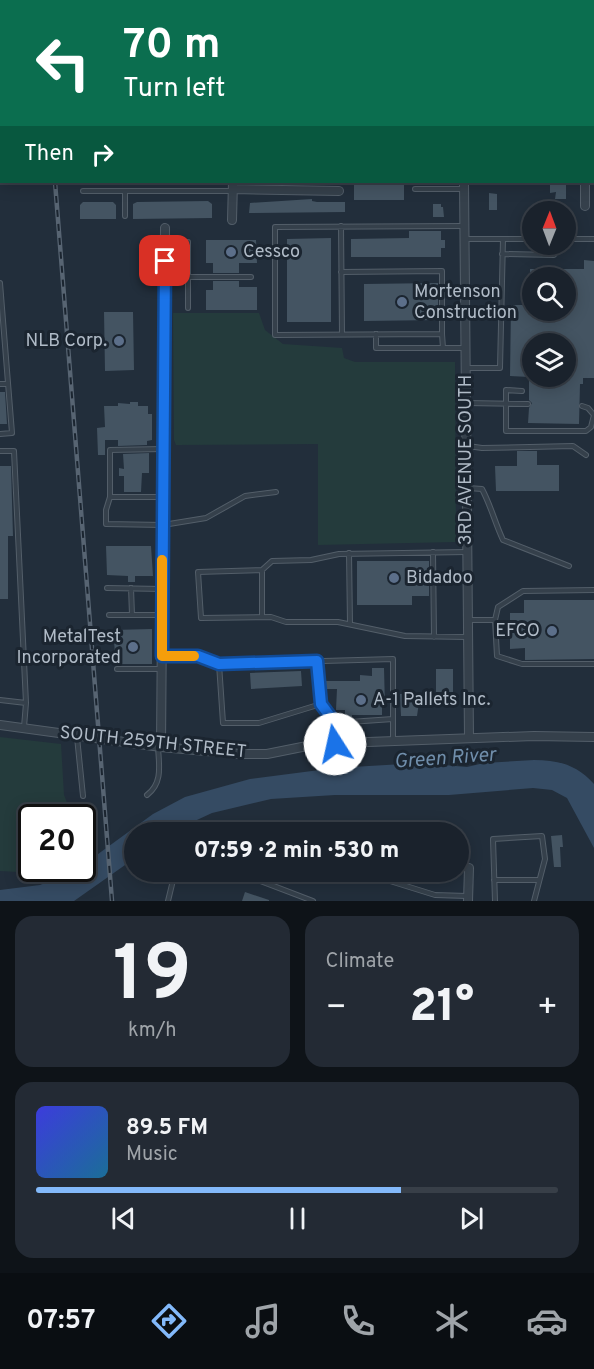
<!DOCTYPE html>
<meta charset="utf-8">
<style>
body{margin:0;font-family:Overpass,sans-serif;background:#232a34;color:#f1f3f6;height:100vh;display:flex;flex-direction:column;font-size:22px;white-space:nowrap}
*{box-sizing:border-box;margin:0}
p{font-size:20px;color:#9fa4a9}
.icon{flex:none;width:33px;height:33px;fill:none;stroke:currentColor;stroke-width:2;stroke-linecap:round;stroke-linejoin:round}
.map{position:relative;height:901px;overflow:hidden}
.details{display:flex;flex-direction:column;gap:15px;padding:15px;background:#0e1318;flex:1}
.details>*{flex:none}
.top-card{position:absolute;left:0px;top:0px;width:594px;height:183px;box-shadow:0 3px 15px #0003,0 0 0 2px #383f48;background:#0b6e4f;color:#fff;overflow:hidden}
.needle{width:39px;rotate:1deg}
.fabs{position:absolute;left:522px;top:201px;display:grid;gap:12px}
.fabs a{display:grid;place-items:center;width:54px;height:54px;border-radius:50%;background:#1a222c;box-shadow:0 3px 15px #0003,0 0 0 2px #383f48;font-size:30px}
.speed{position:absolute;left:18px;top:804px;display:flex;gap:12px;font-size:30px;font-weight:700;text-align:center}
.speed>*{display:grid;place-content:center;width:78px;height:78px;border-radius:50%;background:#1a222c;box-shadow:0 3px 15px #0003,0 0 0 2px #383f48;line-height:1}
.speed .limit{border:3px solid #111;border-radius:9px;background:#fff;color:#111}
.pin{position:absolute;display:grid;place-items:center;width:51px;height:51px;color:#fff;margin:-26px;border-radius:12px;box-shadow:0 3px 9px #0006}
.me{position:absolute;width:66px;margin:-33px;rotate:350deg;stroke-linejoin:round;filter:drop-shadow(0 0 4px #0008)}
.turn{display:flex;align-items:center;gap:21px;height:126px;padding:0 24px;font-size:27px}
.turn .icon{width:78px;height:78px;stroke-width:2.5}
.turn b{display:block;font-size:42px;line-height:51px}
.then{display:flex;align-items:center;height:57px;padding:0 24px;background:#0003;gap:12px;font-size:22px}
.big{font-size:45px;font-weight:800;line-height:1.1}
.details .tile{flex:1;display:flex;flex-direction:column;justify-content:center;gap:9px;min-width:0;padding:0 21px;border-radius:18px;background:#232a34}
.details .dial{align-items:center;gap:0}
.dial b{font-size:78px;line-height:1}
.song{display:flex;align-items:center;gap:18px}
.cover{width:72px;height:72px;border-radius:9px;background:linear-gradient(135deg,hsl(240 70% 55%),hsl(200 70% 35%))}
.played{height:6px;border-radius:3px;background:linear-gradient(90deg,#83b9fa 70%,#383f48 70%)}
.keys{display:flex;justify-content:space-around;direction:ltr}
.heat{display:flex;justify-content:space-between;align-items:center;font-size:33px;direction:ltr}
.details .tiles{flex:1;display:grid;gap:15px;grid-template-columns:1fr 1fr}
.tile:last-child{grid-column:span 2}
.trip{position:absolute;left:124px;top:822px;width:345px;height:60px;border-radius:30px;background:#1a222c;box-shadow:0 3px 15px #0003,0 0 0 2px #383f48;font-weight:800;line-height:60px;text-align:center}
.tabs{display:flex;height:96px;justify-content:space-around;align-items:center;background:#0a0e12;color:#9fa4a9}
.tabs .icon{width:42px;height:42px}
.tabs .current{color:#83b9fa}
.tabs b{font-size:27px;color:#f1f3f6}
.map>svg:first-child{display:block}
</style>
<div class="map">
<svg width="594" height="901" viewBox="0 0 594 901">
<rect width="100%" height="100%" fill="#222e3b"/>
<path fill="#243b3c" d="M173,313h86l6,17 18,14 59,4 2,10 11,4h100l1,180 -138,3v-101l-142,1 -2,-5z
M0,737l61,7 3,51 9,22 -41,1 -1,49 -13,5 -18,-1z"/>
<path fill="#354b63" d="M534,760c25,0 43,5 60,24v64l-27,-50 -15,-8 -19,-2 -84,7h-114l-64,4 -59,14 -41,19h-36v26l-61,43h-74v-11l40,-5 42,-17 1,-3 70,-51 32,-17 65,-18 85,-11 85,-5 47,4 17,-4z"/>
<path fill="#445462" fill-rule="evenodd" d="M550,182h16v17h-11l1,-7 -6,1z
M354,184l50,1v15h-50z
M489,193l8,1v16h-8z
M312,199v2l5,1h28v10l-96,1 1,-10z
M208,201l4,3v14l-79,1v-15l4,-2z
M83,202h30l3,3v14h-36v-14z
M433,204h8v3h2l1,10h-11z
M409,231h32v9h4v8h-4v9h-90v-18l58,-1z
M331,238v84h-44v-83z
M206,240h50l1,23h-18v10h-26v-10h-7z
M584,260l10,1v117h-11v6h-3l-1,40 -51,-1 1,-15 3,-5 -3,-3v-23l-19,-1 1,-71h21v5h34v-32h-36v-9h54zM532,344h34v32h-34z
M213,281h26v6h18v23h-51v-20h7z
M438,283v37l-74,1v-37z
M104,312h29l1,58 -29,1z
M0,392h5l2,32h-7z
M130,402h8v4h10v8h4v26l-5,1v4l-29,1v-6h-13v15h-7l-1,-27 8,-1 -1,-21h14v-3l12,1z
M517,451h20v14h22v26h-63l-1,-25h22z
M149,453v20h-7l-1,19h-17v-16h-5v-8l5,1 -1,-15z
M0,466h11l2,70h-5v63h-8z
M106,546h45l2,30h-18v6h-7v-6l-21,-1z
M357,561h72v35h-17v9h-55z
M524,600h70v59l-69,1v-12l-15,1v-36h14z
M152,629v35h-36l-3,-34z
M372,668h12l1,39h-3v8h-30v2h-7v-7h-9l1,-21h-12v-8h35v-6l12,1z
M436,669h17v23h-17z
M301,671l1,15 -51,3 -1,-16z
M414,693l-1,9h6l-2,14h-16l-1,-22z
M562,835l1,12h-3l1,20h-7l-3,-31z
M245,892l24,8v1h-27z"/>
<g fill="none" stroke-linecap="round" stroke-linejoin="round">
<g stroke="#535e69" stroke-width="6">
<path id="service" d="M316,0v2
M592,92h2
M592,134h2
M415,189h48
M83,191h149
M125,191v25
M341,226l1,108
M466,239h66
M566,239h28
M188,242v66
M502,254l52,1 7,-11
M341,272l101,-1v63l-167,1v-108l189,-1
M165,277h86
M0,283l12,150 -12,1
M376,334v14h90
M442,334l1,14
M467,368h33l3,-129
M0,384h8
M522,391l-16,-1v41h80l5,-4 3,-12 -6,-7 -6,-2
M467,403l61,1
M468,446l14,2 91,-2 13,9
M0,451h14l12,252
M468,488l14,1c9,17 13,34 21,51l66,26
M110,497v-47l53,-1
M162,497h-52l-4,13v14l57,1 43,-7 39,-22 31,-4
M433,552l1,85
M467,552l-128,2 -28,6 -39,1 -10,9 -64,2 3,46 70,-1 15,5h52l67,14 62,1
M349,553l1,71
M262,570v47
M107,588l55,1
M131,588l1,27
M109,615h53
M468,620h27l3,-13 25,-16 71,-1
M495,620l2,36 25,8h72
M163,656h35l21,8 174,-5v82
M317,661l4,43 14,19 58,-4
M219,664l4,59h36l62,-19
M117,669h44
M0,700l26,3 -2,24
M77,737l6,59
M335,743v-20
M147,795c16,-12 12,-30 11,-48
M237,872l76,29
M361,872l74,23 32,1
M494,880h45
M168,901l7,-29
M495,901l-2,-62 49,-3 3,23 -11,42"/>
</g>
<g stroke="#535e69" stroke-width="10">
<path id="minor" d="M232,0v2
M463,0v2
M585,0v2
M464,182l5,556
M233,189l106,2
M585,206v-24
M232,220l1,-38
M0,725l161,22 79,7h27l40,-8 61,-4 166,-6 60,1
M161,747l4,-519
M468,901l1,-33"/>
</g>
<use href="#service" stroke="#35404b" stroke-width="4"/>
<use href="#minor" stroke="#35404b" stroke-width="8"/>
<g stroke="#576472" stroke-width="4.5">
<path id="rail" d="M41,0v2
M55,182l57,719"/>
</g>
<use href="#rail" stroke="#1b2530" stroke-width="2" stroke-dasharray="7" stroke-linecap="butt"/>
</g>
<g fill="none" stroke-linecap="round" stroke-linejoin="round">
<g stroke="#114b97" stroke-width="15">
<path id="route" d="M165,261l-3,395h36l21,8 98,-3 4,43 14,19v21"/>
</g>
<use href="#route" stroke="#1a73e8" stroke-width="10"/>
<path stroke="#f59e0b" stroke-width="10" d="M162,560v96h32"/>
</g>
<g fill="#5c6f8a" stroke="#1b2530" stroke-width="2">
<circle cx="231" cy="252" r="6"/>
<circle cx="402" cy="302" r="6"/>
<circle cx="119" cy="341" r="6"/>
<circle cx="394" cy="578" r="6"/>
<circle cx="552" cy="631" r="6"/>
<circle cx="133" cy="647" r="6"/>
<circle cx="361" cy="700" r="6"/>
</g>
<g text-anchor="middle" dominant-baseline="central" stroke-width="6" stroke-linejoin="round" paint-order="stroke">
<g font-size="18" fill="#b0bbc7" stroke="#1b2530" text-anchor="start">
<text x="243" y="252">Cessco</text>
<text x="414" y="292">Mortenson<tspan x="414" dy="21">Construction</tspan></text>
<text x="107" y="341" text-anchor="end">NLB Corp.</text>
<text x="406" y="578">Bidadoo</text>
<text x="540" y="631" text-anchor="end">EFCO</text>
<text x="121" y="637" text-anchor="end">MetalTest<tspan x="121" dy="21">Incorporated</tspan></text>
<text x="373" y="700">A-1 Pallets Inc.</text>
</g>
<g font-size="18" fill="#b0bbc7" stroke="#1b2530">
<text transform="translate(466 460) rotate(-90)">3RD AVENUE SOUTH</text>
<text transform="translate(153 743) rotate(6)">SOUTH 259TH STREET</text>
</g>
<g font-size="20" font-style="italic" fill="#708eab" stroke="#1b2530">
<text transform="translate(445 759) rotate(-4)">Green River</text>
</g>
</g>
</svg>
<div class="fabs">
<a><svg class="needle" viewBox="-14 -14 28 28"><path d="M0-13l5 13h-10z" fill="#e53935"/><path d="M0 13l5-13h-10z" fill="#9fa4a9"/></svg></a>
<a><svg class="icon" aria-label="search" viewBox="0 0 24 24"><circle cx="10" cy="10" r="6"/><path d="M15 15l6 6"/></svg></a>
<a><svg class="icon" aria-label="layers" viewBox="0 0 24 24"><path d="M12 4l9 5-9 5-9-5zM3 14l9 5 9-5"/></svg></a>
</div>
<div class="speed"><div class="limit">20</div></div>
<div class="pin" style="left:165px;top:261px;background:#d93025"><svg class="icon" aria-label="arrive" viewBox="0 0 24 24"><path d="M6 21V4h12l-3 4 3 4H6"/></svg></div>
<svg class="me" style="left:335px;top:744px" viewBox="-20 -20 40 40"><circle r="19" fill="#fff"/><path d="M0-13L10 11 0 6-10 11z" fill="#1a73e8"/></svg>
<div class="trip">07:59 · 2 min · 530 m</div>
<div class="top-card">
<div class="turn"><svg class="icon" aria-label="left" viewBox="0 0 24 24"><path d="M17 20v-9H6M10 6l-5 5 5 5"/></svg><div><b>70 m</b>Turn left</div></div>
<div class="then">Then<svg class="icon" aria-label="right" viewBox="0 0 24 24"><path d="M7 20v-9h11M14 6l5 5-5 5"/></svg></div>
</div>
</div>
<section class="details">
<div class="tiles">
<div class="tile dial"><b>19</b><p>km/h</p></div>
<div class="tile"><p>Climate</p>
<div class="heat"><a>−</a><b class="big">21°</b><a>+</a></div>
</div>
<div class="tile">
<div class="song"><i class="cover"></i><div><b>89.5 FM</b><p>Music</p></div></div>
<div class="played"></div>
<div class="keys"><svg class="icon" aria-label="previous" viewBox="0 0 24 24"><path d="M18 5L8 12l10 7zM5 5v14"/></svg><svg class="icon" aria-label="pause" viewBox="0 0 24 24"><path d="M8 5v14M16 5v14"/></svg><svg class="icon" aria-label="next" viewBox="0 0 24 24"><path d="M6 5l10 7-10 7zM19 5v14"/></svg></div>
</div>
</div>
</section>
<nav class="tabs">
<b>07:57</b>
<svg class="icon current" aria-label="directions" viewBox="0 0 24 24"><path d="M12 3l9 9-9 9-9-9zM9 14v-3h6M13 9l2 2-2 2"/></svg>
<svg class="icon" aria-label="music" viewBox="0 0 24 24"><path d="M9 18V5l10-2v13"/><circle cx="6" cy="18" r="3"/><circle cx="16" cy="16" r="3"/></svg>
<svg class="icon" aria-label="phone" viewBox="0 0 24 24"><path d="M5 4h4l2 5-3 2q2 4 5 5l2-3 5 2v4C11 20 4 13 5 4z"/></svg>
<svg class="icon" aria-label="climate" viewBox="0 0 24 24"><path d="M12 3v18M4 7l16 10M4 17L20 7"/></svg>
<svg class="icon" aria-label="car" viewBox="0 0 24 24"><path d="M5 17H2v-5l4-1 3-4h7l3 4 3 1v5h-3M9 17h6M6 11h13"/><circle cx="7" cy="17" r="2"/><circle cx="17" cy="17" r="2"/></svg>
</nav>
